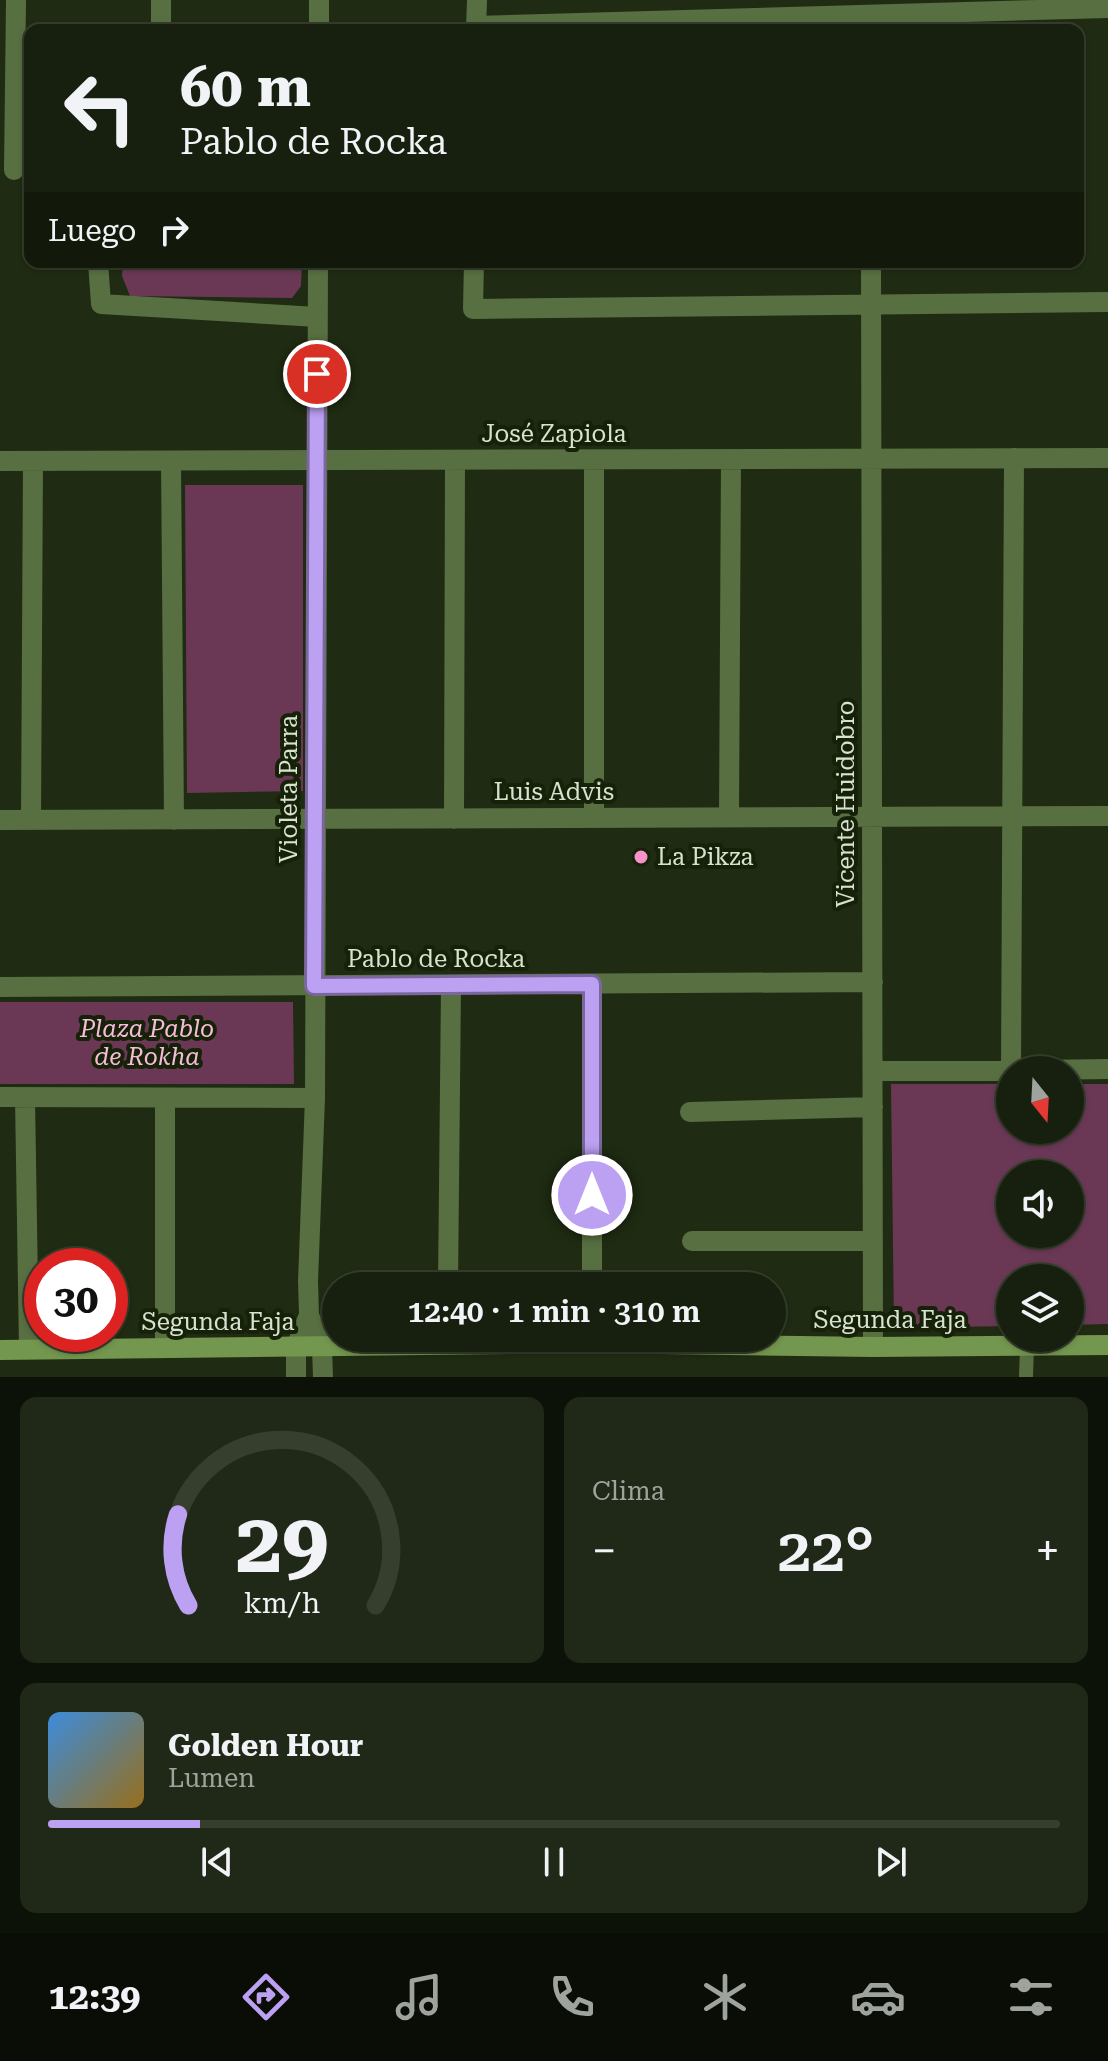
<!DOCTYPE html>
<html lang="es">
<meta charset="utf-8">
<style>
body{margin:0;font-family:"Roboto Serif",serif;background:#202817;color:#f1f3f6;height:100vh;display:flex;flex-direction:column;font-size:30px;white-space:nowrap}
*{box-sizing:border-box;margin:0}
p{font-size:26px;color:#9ea39e}
.icon{flex:none;width:44px;height:44px;fill:none;stroke:currentColor;stroke-width:2;stroke-linecap:round;stroke-linejoin:round}
.map{position:relative;height:1377px;overflow:hidden}
.drawer{display:flex;flex-direction:column;gap:20px;padding:20px;background:#0d1208;flex:1}
.drawer>*{flex:none}
.guide{position:absolute;left:24px;top:24px;width:1060px;height:244px;border-radius:16px;box-shadow:0 2px 6px #0004,0 0 0 2px #363e2e;background:#17200e;color:#f1f3f6;overflow:hidden}
.needle{width:52px;rotate:162deg}
.tools{position:absolute;left:996px;top:1056px;display:grid;gap:16px}
.tools a{display:grid;place-items:center;width:88px;height:88px;border-radius:50%;background:#17200e;box-shadow:0 2px 6px #0004,0 0 0 2px #363e2e;font-size:40px}
.speed{position:absolute;left:24px;top:1248px;display:flex;gap:16px;font-size:40px;font-weight:700;text-align:center}
.speed>*{display:grid;place-content:center;width:104px;height:104px;border-radius:50%;background:#17200e;box-shadow:0 2px 6px #0004,0 0 0 2px #363e2e;line-height:1}
.speed .limit{border:12px solid #d22;background:#fff;color:#111}
.pin{position:absolute;display:grid;place-items:center;width:68px;height:68px;color:#fff;margin:-34px;border:4px solid #fff;border-radius:50%;box-shadow:0 2px 8px #0007}
.me{position:absolute;width:88px;margin:-44px;rotate:0deg;stroke-linejoin:round;filter:drop-shadow(0 0 6px #0008)}
.turn{display:flex;align-items:center;gap:28px;height:168px;padding:0 24px;font-size:36px}
.turn .icon{width:104px;height:104px;stroke-width:2.5}
.turn b{display:block;font-size:56px;line-height:68px}
.then{display:flex;align-items:center;height:76px;padding:0 24px;background:#0003;gap:16px;font-size:30px}
.big{font-size:60px;font-weight:600;line-height:1.1}
.drawer .tile{flex:1;display:flex;flex-direction:column;justify-content:center;gap:12px;min-width:0;padding:0 28px;border-radius:16px;background:#202817}
.drawer .dial{align-items:center;gap:0}
.dial svg{height:208px;overflow:visible;fill:none;stroke:#363e2e;stroke-width:7;stroke-linecap:round;text-anchor:middle}
.dial text{fill:#f1f3f6;stroke:none}
.song{display:flex;align-items:center;gap:24px}
.cover{width:96px;height:96px;border-radius:12px;background:linear-gradient(135deg,hsl(210 70% 55%),hsl(40 70% 35%))}
.played{height:8px;border-radius:4px;background:linear-gradient(90deg,#bca0f2 15%,#363e2e 15%)}
.keys{display:flex;justify-content:space-around;direction:ltr}
.heat{display:flex;justify-content:space-between;align-items:center;font-size:44px;direction:ltr}
.drawer .tiles{flex:1;display:grid;gap:20px;grid-template-columns:1fr 1fr}
.tile:last-child{grid-column:span 2}
.trip{position:absolute;left:322px;top:1272px;width:464px;height:80px;border-radius:40px;background:#17200e;box-shadow:0 2px 6px #0004,0 0 0 2px #363e2e;font-weight:600;line-height:80px;text-align:center}
.tabs{display:flex;height:128px;justify-content:space-around;align-items:center;background:#090d06;color:#9ea39e}
.tabs .icon{width:56px;height:56px}
.tabs .selected{color:#bca0f2}
.tabs b{font-size:36px;color:#f1f3f6}
.map>svg:first-child{display:block}
</style>
<div class="map">
<svg width="1108" height="1377" viewBox="0 0 1108 1377">
<rect width="100%" height="100%" fill="#1f2b12"/>
<path fill="#6a3855" fill-rule="evenodd" d="M123,262h179l-1,24 -9,12 -162,-2 -8,-20z
M185,485h118v306l-116,2z
M0,1002h293l1,82h-294z
M891,1084h119v46h60v-46h38v240l-38,1v-47h-60v48l-116,2zM1010,1174h60v60h-60z"/>
<g fill="none" stroke-linecap="round" stroke-linejoin="round">
<path stroke="#586f42" stroke-width="14" d="M1026,1377l1,-31"/>
<path stroke="#586f42" stroke-width="20" d="M476,26l632,-18
M161,30v-30
M319,30v-30
M476,30l1,-30
M14,170l2,-170
M98,262l3,42 216,13
M318,262l-3,836 -7,183 1,34 13,32 1,30
M474,262l-1,47 635,-7
M871,262l2,1085
M594,460v358
M0,461l1108,-3
M171,461l3,359
M729,817l2,-358
M454,819l1,-359
M0,820l1108,-4
M31,820l2,-359
M592,984v302
M0,987l873,-5
M1011,1070l3,-612
M1040,1070l68,-1
M873,1071h137
M0,1097l315,1
M25,1097l4,252
M690,1112l183,-5
M692,1241h181
M448,1286l3,-300
M165,1348v-250
M296,1377v-30l13,-32"/>
<path stroke="#73974e" stroke-width="20" d="M0,1350l592,-7 281,4 235,-2"/>
</g>
<g fill="none" stroke-linecap="round" stroke-linejoin="round">
<g stroke="#7a689d" stroke-width="20">
<path id="route" d="M317,374l-3,612 278,-2v211"/>
</g>
<use href="#route" stroke="#bca0f2" stroke-width="14"/>
</g>
<circle fill="#f890cc" stroke="#162208" stroke-width="3" cx="641" cy="857" r="8"/>
<g text-anchor="middle" dominant-baseline="central" stroke-width="8" stroke-linejoin="round" paint-order="stroke">
<g font-size="24" fill="#d9e2d2" stroke="#162208">
<text x="554" y="434">José Zapiola</text>
<text transform="translate(289 789) rotate(-90)">Violeta Parra</text>
<text x="554" y="792">Luis Advis</text>
<text transform="translate(846 804) rotate(-90)">Vicente Huidobro</text>
<text x="436" y="959">Pablo de Rocka</text>
<text x="890" y="1320">Segunda Faja</text>
<text x="218" y="1322">Segunda Faja</text>
</g>
<g font-size="24" fill="#d9e2d2" stroke="#162208" text-anchor="start">
<text x="657" y="857">La Pikza</text>
</g>
<g font-size="24" font-style="italic" fill="#f7bcdb" stroke="#162208">
<text x="147" y="1029">Plaza Pablo<tspan x="147" dy="28">de Rokha</tspan></text>
</g>
</g>
</svg>
<div class="tools">
<a><svg class="needle" viewBox="-14 -14 28 28"><path d="M0-13l5 13h-10z" fill="#e53935"/><path d="M0 13l5-13h-10z" fill="#9ea39e"/></svg></a>
<a><svg class="icon" aria-label="sound" viewBox="0 0 24 24"><path d="M4 9h4l5-4v14l-5-4H4zM17 9q2 3 0 6"/></svg></a>
<a><svg class="icon" aria-label="layers" viewBox="0 0 24 24"><path d="M12 4l9 5-9 5-9-5zM3 14l9 5 9-5"/></svg></a>
</div>
<div class="speed"><div class="limit">30</div></div>
<div class="pin" style="left:317px;top:374px;background:#d93025"><svg class="icon" aria-label="arrive" viewBox="0 0 24 24"><path d="M6 21V4h12l-3 4 3 4H6"/></svg></div>
<svg class="me" style="left:592px;top:1195px" viewBox="-20 -20 40 40"><circle r="17" fill="#bca0f2" stroke="#fff" stroke-width="3"/><path d="M0-11L8 9 0 5-8 9z" fill="#fff"/></svg>
<div class="trip">12:40 · 1 min · 310 m</div>
<div class="guide">
<div class="turn"><svg class="icon" aria-label="left" viewBox="0 0 24 24"><path d="M17 20v-9H6M10 6l-5 5 5 5"/></svg><div><b>60 m</b>Pablo de Rocka</div></div>
<div class="then">Luego<svg class="icon" aria-label="right" viewBox="0 0 24 24"><path d="M7 20v-9h11M14 6l5 5-5 5"/></svg></div>
</div>
</div>
<section class="drawer">
<div class="tiles">
<div class="tile dial"><svg viewBox="0 0 100 80">
<path d="M14 69A42 42 0 1 1 86 69"/>
<path d="M14 69A42 42 0 0 1 10 34" stroke="#bca0f2"/>
<text x="50" y="56" font-size="32" font-weight="700">29</text>
<text x="50" y="72" font-size="11">km/h</text>
</svg></div>
<div class="tile"><p>Clima</p>
<div class="heat"><a>−</a><b class="big">22°</b><a>+</a></div>
</div>
<div class="tile">
<div class="song"><i class="cover"></i><div><b>Golden Hour</b><p>Lumen</p></div></div>
<div class="played"></div>
<div class="keys"><svg class="icon" aria-label="previous" viewBox="0 0 24 24"><path d="M18 5L8 12l10 7zM5 5v14"/></svg><svg class="icon" aria-label="pause" viewBox="0 0 24 24"><path d="M8 5v14M16 5v14"/></svg><svg class="icon" aria-label="next" viewBox="0 0 24 24"><path d="M6 5l10 7-10 7zM19 5v14"/></svg></div>
</div>
</div>
</section>
<nav class="tabs">
<b>12:39</b>
<svg class="icon selected" aria-label="directions" viewBox="0 0 24 24"><path d="M12 3l9 9-9 9-9-9zM9 14v-3h6M13 9l2 2-2 2"/></svg>
<svg class="icon" aria-label="music" viewBox="0 0 24 24"><path d="M9 18V5l10-2v13"/><circle cx="6" cy="18" r="3"/><circle cx="16" cy="16" r="3"/></svg>
<svg class="icon" aria-label="phone" viewBox="0 0 24 24"><path d="M5 4h4l2 5-3 2q2 4 5 5l2-3 5 2v4C11 20 4 13 5 4z"/></svg>
<svg class="icon" aria-label="climate" viewBox="0 0 24 24"><path d="M12 3v18M4 7l16 10M4 17L20 7"/></svg>
<svg class="icon" aria-label="car" viewBox="0 0 24 24"><path d="M5 17H2v-5l4-1 3-4h7l3 4 3 1v5h-3M9 17h6M6 11h13"/><circle cx="7" cy="17" r="2"/><circle cx="17" cy="17" r="2"/></svg>
<svg class="icon" aria-label="filters" viewBox="0 0 24 24"><path d="M4 7h16M4 17h16"/><circle cx="9" cy="7" r="2"/><circle cx="15" cy="17" r="2"/></svg>
</nav>
